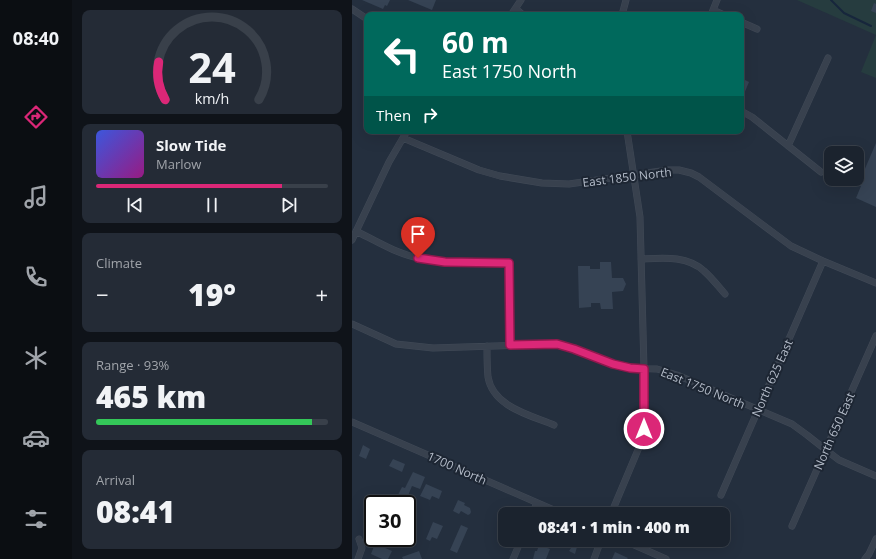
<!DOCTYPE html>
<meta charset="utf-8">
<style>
body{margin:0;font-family:"Open Sans",sans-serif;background:#242b36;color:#f1f3f6;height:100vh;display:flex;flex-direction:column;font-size:15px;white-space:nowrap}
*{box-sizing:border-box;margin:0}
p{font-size:13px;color:#a0a4aa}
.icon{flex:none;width:22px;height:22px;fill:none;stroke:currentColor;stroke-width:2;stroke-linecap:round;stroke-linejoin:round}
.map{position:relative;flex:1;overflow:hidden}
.side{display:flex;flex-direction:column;gap:10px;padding:10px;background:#0f1319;width:280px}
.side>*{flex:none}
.guide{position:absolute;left:12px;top:12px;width:380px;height:122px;border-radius:8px;box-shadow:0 4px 16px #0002,0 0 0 1px #39404a;background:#00695c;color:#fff;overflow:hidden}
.controls{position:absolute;left:472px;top:146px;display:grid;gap:8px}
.controls a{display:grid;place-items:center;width:40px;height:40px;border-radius:8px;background:#1b232e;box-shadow:0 4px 16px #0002,0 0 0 1px #39404a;font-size:20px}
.speed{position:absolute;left:12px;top:495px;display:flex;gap:8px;font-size:20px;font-weight:700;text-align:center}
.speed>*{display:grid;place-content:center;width:52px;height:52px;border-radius:50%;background:#1b232e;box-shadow:0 4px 16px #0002,0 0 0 1px #39404a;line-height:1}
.speed .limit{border:2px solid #111;border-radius:6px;background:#fff;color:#111}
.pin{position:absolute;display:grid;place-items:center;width:34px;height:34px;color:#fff;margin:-41px -17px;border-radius:50% 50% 50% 0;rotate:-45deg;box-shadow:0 0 4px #0007}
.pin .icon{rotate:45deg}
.me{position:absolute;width:44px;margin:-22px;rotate:0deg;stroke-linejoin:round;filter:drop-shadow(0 0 3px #0008)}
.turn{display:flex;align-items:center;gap:14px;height:84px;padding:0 12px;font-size:18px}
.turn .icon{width:52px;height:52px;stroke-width:2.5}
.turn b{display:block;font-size:28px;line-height:34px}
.then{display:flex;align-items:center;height:38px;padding:0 12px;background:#0003;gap:8px;font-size:15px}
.big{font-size:30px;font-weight:800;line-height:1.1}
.side .tile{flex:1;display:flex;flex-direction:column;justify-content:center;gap:6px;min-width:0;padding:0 14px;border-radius:8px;background:#242b36}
.side .dial{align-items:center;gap:0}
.dial svg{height:104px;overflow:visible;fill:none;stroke:#39404a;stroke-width:7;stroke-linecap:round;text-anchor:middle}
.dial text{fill:#f1f3f6;stroke:none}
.song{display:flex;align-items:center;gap:12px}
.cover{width:48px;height:48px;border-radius:6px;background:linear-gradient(135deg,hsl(230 70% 55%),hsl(310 70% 35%))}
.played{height:4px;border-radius:2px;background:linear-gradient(90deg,#db2777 80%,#39404a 80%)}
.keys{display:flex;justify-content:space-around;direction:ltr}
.heat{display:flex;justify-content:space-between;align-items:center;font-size:22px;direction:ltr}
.charge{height:6px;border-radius:3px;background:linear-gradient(90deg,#34c759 93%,#39404a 0)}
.trip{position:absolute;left:146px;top:507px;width:232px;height:40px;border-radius:8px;background:#1b232e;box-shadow:0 4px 16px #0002,0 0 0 1px #39404a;font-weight:800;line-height:40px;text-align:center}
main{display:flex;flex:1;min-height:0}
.dock{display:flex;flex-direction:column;width:72px;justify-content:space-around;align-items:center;background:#0b0e12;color:#a0a4aa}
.dock .icon{width:28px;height:28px}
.dock .selected{color:#db2777}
.dock b{font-size:18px;color:#f1f3f6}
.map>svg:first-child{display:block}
</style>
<main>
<nav class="dock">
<b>08:40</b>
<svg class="icon selected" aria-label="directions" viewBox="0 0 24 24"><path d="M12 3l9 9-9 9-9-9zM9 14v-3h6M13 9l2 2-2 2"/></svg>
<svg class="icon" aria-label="music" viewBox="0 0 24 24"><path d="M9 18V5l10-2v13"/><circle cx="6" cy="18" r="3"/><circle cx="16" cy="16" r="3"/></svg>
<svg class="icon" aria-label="phone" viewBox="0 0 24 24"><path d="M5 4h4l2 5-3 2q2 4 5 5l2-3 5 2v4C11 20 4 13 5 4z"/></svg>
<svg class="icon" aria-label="climate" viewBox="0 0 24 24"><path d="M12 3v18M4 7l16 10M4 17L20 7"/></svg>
<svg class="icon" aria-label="car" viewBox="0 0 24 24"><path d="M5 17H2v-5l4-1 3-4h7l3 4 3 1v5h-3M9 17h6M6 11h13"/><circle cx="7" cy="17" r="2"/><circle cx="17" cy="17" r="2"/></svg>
<svg class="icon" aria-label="filters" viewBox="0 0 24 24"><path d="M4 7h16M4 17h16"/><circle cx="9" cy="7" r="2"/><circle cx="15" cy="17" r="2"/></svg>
</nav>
<section class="side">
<div class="tile dial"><svg viewBox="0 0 100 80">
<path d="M14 69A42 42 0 1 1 86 69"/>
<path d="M14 69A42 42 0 0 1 9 40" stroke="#db2777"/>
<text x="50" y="56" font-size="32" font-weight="700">24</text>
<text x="50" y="72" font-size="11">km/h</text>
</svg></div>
<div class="tile">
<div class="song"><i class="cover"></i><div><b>Slow Tide</b><p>Marlow</p></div></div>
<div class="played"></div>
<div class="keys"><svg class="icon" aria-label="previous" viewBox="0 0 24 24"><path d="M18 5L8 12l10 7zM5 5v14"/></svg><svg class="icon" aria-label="pause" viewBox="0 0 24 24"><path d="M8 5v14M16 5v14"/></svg><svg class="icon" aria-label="next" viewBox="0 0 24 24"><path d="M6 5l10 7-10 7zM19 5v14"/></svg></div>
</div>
<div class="tile"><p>Climate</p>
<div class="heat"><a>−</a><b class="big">19°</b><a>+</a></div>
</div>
<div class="tile"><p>Range · 93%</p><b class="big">465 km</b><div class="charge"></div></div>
<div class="tile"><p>Arrival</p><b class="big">08:41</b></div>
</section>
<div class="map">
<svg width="524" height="559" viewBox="0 0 524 559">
<rect width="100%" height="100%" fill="#242f3e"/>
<path fill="#263c3f" d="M445,0h79v78l-15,-6 15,-37z"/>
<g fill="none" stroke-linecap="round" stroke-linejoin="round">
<path stroke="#17263c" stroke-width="2" d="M479,0l13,13 27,13"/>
</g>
<path fill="#364354" d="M10,0h28l-3,6 -2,-1 -2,4z
M56,0h28l-4,10z
M522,3l2,1v9l-5,-2z
M389,78l8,4 -5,12 -3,-1z
M524,143v64l-20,-9 5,-12 -3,-1z
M248,262h11l1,16h11l3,6 -3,7 -11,1 1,17h-12l-1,-6h-9v4l-12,1 -1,-42h12v3h10z
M11,445l7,4 -4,10 -7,-3z
M41,459l12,5 -3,8 -13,-6z
M61,472l12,5 -5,12 -8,-3 -5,12 -9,-3 4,-8 3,1z
M74,484l16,7 -3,8 -7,-3 -2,4 -10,-4z
M106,500l7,3 -1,2 6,3 1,4 -1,2 -2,1 -7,-4 -2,3 -6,-3z
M81,522l10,4 -6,13 -5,-2 -2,4 -4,-2z
M109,525l7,3 -11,25 -7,-3z
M27,538h19l-3,7z
M188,540h14l-2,5z
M215,540h12l-4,14 -6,-3 2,-3 -6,-3z
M24,541l8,4 -1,2 9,4 -4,8h-6l-11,-5z
M187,545l11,4 -4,10h-13l2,-8h2z
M67,551l3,8h-19l-1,-2z
M263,552l13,6 -1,1h-15z"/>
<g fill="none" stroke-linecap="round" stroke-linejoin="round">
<g stroke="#414a57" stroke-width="7">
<path id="minor" d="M0,9l15,10
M164,9l7,6
M361,10l11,5
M159,15l10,-15
M270,15l4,-15
M359,15l6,-15
M389,22l16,7
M389,111l11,6 69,55
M51,138l76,32 21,6 42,7 27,1 99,-14h11l12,3 8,4 92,69 32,15 53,22
M436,146l40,-88
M4,231c20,10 41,23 63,27 29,6 60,4 90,5l1,82
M0,240l37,-78 18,-31
M289,259c21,-1 46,-4 63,12 8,7 14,15 21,23
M0,324l44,20 37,4 124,-4 17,5 39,15 17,4 27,1 20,6 115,49 15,11 19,15 13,10 37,16
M135,346c0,10 0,21 1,31 5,30 42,38 66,48
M0,422l211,92
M369,495l102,-234
M180,514l5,-11
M259,514l29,-69 4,-16v-60l-4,-152 -13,-86
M440,526l84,-190
M271,540l43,19
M6,559l4,-11 -3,-9
M161,559l8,-19
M242,559l7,-19
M513,559l4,-5 7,-15"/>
</g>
<use href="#minor" stroke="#38414e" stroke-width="6"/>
</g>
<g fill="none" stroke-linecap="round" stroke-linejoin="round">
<g stroke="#8e194d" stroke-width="10">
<path id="route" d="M66,258l27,4 64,1 1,82 47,-1 17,5 39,15 17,4 14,1v60"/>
</g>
<use href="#route" stroke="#db2777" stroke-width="7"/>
</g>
<g text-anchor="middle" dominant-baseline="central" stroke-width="4" stroke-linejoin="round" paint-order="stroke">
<g font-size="12" fill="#b4bcc9" stroke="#1d2633">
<text transform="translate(275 177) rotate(-7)">East 1850 North</text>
<text transform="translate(420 378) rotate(-66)">North 625 East</text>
<text transform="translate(351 388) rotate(22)">East 1750 North</text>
<text transform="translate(482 431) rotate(-66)">North 650 East</text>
<text transform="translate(105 468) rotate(24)">1700 North</text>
</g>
</g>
</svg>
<div class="controls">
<a><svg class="icon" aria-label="layers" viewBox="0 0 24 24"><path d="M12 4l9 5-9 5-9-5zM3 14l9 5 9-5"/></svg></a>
</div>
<div class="speed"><div class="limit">30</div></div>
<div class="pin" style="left:66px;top:258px;background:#d93025"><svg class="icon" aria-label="arrive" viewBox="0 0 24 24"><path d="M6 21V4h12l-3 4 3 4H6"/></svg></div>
<svg class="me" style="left:292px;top:429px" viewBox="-20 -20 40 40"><circle r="17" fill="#db2777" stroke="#fff" stroke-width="3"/><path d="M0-11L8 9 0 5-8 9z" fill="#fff"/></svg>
<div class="trip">08:41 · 1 min · 400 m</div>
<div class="guide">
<div class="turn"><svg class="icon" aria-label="left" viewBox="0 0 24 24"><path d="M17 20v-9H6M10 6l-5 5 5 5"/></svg><div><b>60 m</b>East 1750 North</div></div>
<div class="then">Then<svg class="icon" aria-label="right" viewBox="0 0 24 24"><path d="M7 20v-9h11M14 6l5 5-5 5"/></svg></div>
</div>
</div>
</main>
